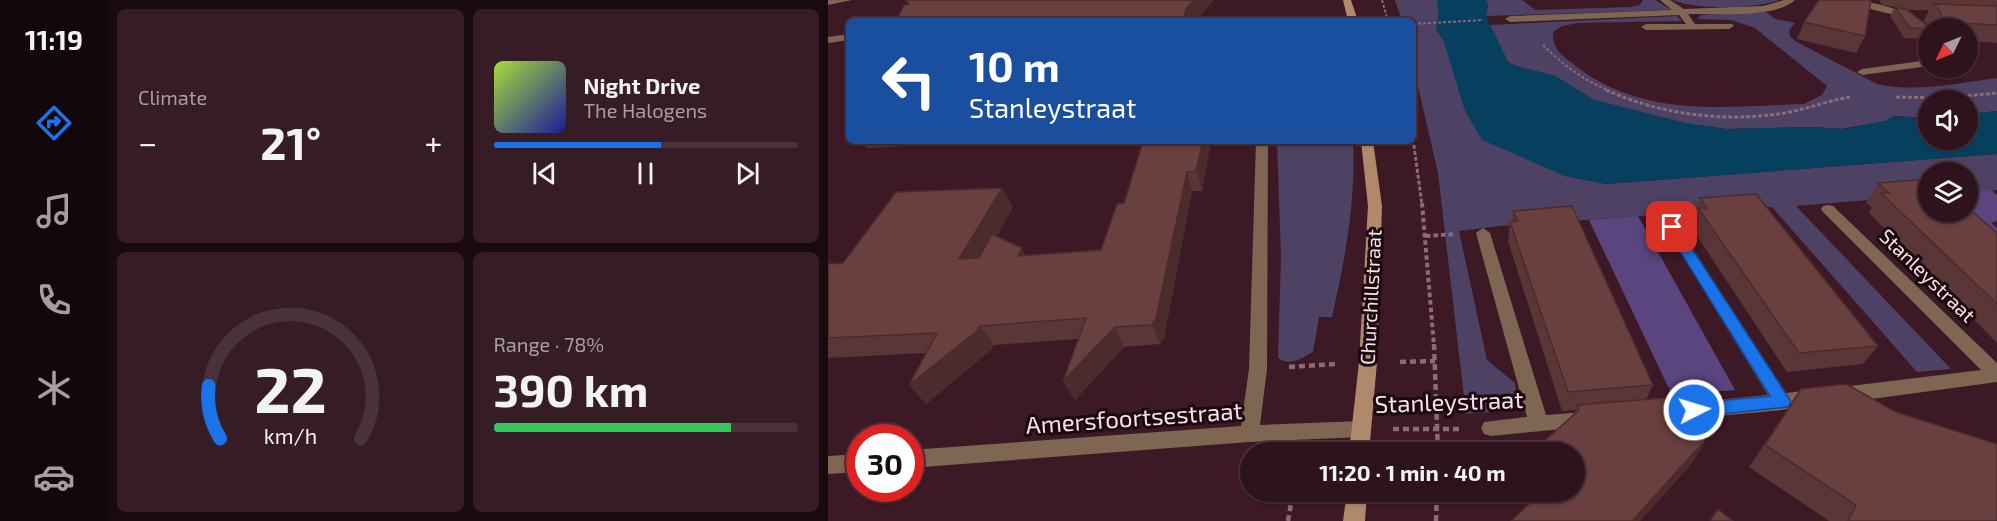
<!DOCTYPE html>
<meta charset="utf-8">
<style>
body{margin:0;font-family:"Exo 2",sans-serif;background:#361c25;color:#f1f3f6;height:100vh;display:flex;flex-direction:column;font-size:22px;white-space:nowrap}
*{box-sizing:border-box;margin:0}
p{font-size:20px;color:#a79ea3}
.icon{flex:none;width:33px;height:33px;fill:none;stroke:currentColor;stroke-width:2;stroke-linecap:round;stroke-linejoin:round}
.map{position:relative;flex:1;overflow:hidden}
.side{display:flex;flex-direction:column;gap:9px;padding:9px;background:#190a0f;width:720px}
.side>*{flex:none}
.banner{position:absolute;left:18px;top:18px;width:570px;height:126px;border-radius:9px;box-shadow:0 2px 4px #0004,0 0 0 2px #49323b;background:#1a4fa0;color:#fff;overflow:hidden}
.needle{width:39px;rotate:227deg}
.controls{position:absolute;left:1090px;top:18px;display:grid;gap:12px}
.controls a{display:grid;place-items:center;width:60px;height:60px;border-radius:50%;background:#2e131c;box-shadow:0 2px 4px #0004,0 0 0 2px #49323b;font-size:30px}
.speed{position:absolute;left:18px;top:424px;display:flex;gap:12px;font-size:30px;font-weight:700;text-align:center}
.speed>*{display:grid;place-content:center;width:78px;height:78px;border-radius:50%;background:#2e131c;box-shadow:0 2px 4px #0004,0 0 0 2px #49323b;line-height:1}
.speed .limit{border:9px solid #d22;background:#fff;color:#111}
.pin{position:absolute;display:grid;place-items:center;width:51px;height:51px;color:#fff;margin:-26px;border-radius:12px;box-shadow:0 3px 9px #0006}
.me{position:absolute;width:66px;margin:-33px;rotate:85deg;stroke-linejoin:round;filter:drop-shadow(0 0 4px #0008)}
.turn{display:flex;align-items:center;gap:21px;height:126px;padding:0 24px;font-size:27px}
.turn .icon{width:78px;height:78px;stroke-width:2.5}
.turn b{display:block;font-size:42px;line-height:51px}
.big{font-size:45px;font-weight:700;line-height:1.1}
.side .widget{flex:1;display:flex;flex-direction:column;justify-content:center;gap:9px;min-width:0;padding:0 21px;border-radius:9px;background:#361c25}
.side .dial{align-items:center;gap:0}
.dial svg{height:156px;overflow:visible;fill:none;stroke:#49323b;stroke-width:7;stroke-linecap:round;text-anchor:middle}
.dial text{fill:#f1f3f6;stroke:none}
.song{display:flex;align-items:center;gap:18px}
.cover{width:72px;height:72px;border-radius:9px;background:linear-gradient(135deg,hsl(80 70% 55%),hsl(240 70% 35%))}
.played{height:6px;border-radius:3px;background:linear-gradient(90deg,#1a73e8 55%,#49323b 55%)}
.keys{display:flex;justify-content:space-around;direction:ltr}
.heat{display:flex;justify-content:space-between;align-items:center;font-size:33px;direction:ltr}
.charge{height:9px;border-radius:4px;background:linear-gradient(90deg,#34c759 78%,#49323b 0)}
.side .tiles{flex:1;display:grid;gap:9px;grid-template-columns:repeat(2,1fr)}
.trip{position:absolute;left:412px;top:442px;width:345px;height:60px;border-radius:30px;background:#2e131c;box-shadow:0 2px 4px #0004,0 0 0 2px #49323b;font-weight:700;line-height:60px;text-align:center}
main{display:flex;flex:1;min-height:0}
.dock{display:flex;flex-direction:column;width:108px;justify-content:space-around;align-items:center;background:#12080b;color:#a79ea3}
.dock .icon{width:42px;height:42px}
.dock .current{color:#1a73e8}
.dock b{font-size:27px;color:#f1f3f6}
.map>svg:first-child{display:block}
</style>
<main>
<nav class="dock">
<b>11:19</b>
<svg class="icon current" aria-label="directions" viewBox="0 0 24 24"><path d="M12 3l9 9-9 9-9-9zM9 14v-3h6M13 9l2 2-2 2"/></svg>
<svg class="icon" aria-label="music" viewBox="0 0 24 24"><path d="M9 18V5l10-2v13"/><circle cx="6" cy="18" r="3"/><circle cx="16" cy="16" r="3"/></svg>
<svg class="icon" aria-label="phone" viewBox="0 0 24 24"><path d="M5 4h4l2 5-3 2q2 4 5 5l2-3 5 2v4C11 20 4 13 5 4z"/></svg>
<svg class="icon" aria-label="climate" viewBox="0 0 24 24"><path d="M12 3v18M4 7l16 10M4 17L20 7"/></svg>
<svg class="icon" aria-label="car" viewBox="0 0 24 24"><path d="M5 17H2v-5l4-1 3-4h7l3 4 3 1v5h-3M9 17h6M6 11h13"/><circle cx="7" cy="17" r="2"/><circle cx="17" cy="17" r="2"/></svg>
</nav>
<section class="side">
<div class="tiles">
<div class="widget"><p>Climate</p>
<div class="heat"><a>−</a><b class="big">21°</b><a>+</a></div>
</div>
<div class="widget">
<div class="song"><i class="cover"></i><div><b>Night Drive</b><p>The Halogens</p></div></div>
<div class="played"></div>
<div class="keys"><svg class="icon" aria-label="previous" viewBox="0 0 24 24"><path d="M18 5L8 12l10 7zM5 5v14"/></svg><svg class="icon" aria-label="pause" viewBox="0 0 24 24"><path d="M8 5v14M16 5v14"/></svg><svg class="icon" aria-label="next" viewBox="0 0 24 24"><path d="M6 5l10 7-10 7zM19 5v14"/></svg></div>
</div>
<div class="widget dial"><svg viewBox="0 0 100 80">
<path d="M14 69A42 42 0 1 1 86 69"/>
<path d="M14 69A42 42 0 0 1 8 42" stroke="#1a73e8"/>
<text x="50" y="56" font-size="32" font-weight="700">22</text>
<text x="50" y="72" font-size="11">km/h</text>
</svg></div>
<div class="widget"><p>Range · 78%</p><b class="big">390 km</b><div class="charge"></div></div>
</div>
</section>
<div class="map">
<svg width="1169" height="521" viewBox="0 0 1169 521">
<rect width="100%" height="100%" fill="#3d1925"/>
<path fill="#4d4164" d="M567,0h42l2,14 -3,15 82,126 47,21 41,8 391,-30v36l-29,2v-20h-39v23l-133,11 155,163 -34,3 -145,-165 -272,19 -41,5 28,129 28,23 2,14 -2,9 -11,5 -38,3 -28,-241 -25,-108v-44h-11z
M658,0h36l13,10 95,-3 10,-2 3,-5h12l17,10 -186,6 2,-11z
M845,0h106c-22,9 -84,10 -106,0z
M938,12l9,7 20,4 -6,7 1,6 5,5 82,43c39,9 81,-1 120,-6v33l-29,3v-14h-39v18l-35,-2 -9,5 -44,8 -26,-2 -89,2 -41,-6 -91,-23 -39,-24 -39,-10 -8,-4 -18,-37 187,-9 5,5 -104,2 -16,3 -9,6c-1,19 11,24 24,35 67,51 149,40 227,37l18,-9 5,-9 -72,-58 -24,-8 -33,-1 3,-4z
M449,141h76c3,60 -8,118 -21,176h-13l-6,35c-12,6 -22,15 -35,6l3,-102z"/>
<path fill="#5b457f" d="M1163,190l6,5v26l-6,2 6,5v6l-29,-24v-18z
M810,216l97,174 -63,5 -83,-175z"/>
<path fill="#07405f" d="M609,0h49l2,5 -2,11 22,46 8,4 39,10 39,24 91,23 41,6 89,-2 27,2 43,-8 9,-5 35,2v22h39v-26l29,-3v43l-391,30 -41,-8 -83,-36 -17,-29 -21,-69 -8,-13 3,-15z"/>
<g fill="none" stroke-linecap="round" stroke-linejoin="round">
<path stroke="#8b6b75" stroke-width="2" stroke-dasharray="3 2" stroke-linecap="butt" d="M554,0l6,21
M585,24l70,-4
M715,45c20,20 40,35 67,46"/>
<path stroke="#8b6b75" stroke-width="3" stroke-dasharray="4 2" stroke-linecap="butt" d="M778,90c53,24 115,32 172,24 24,-3 48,-13 72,-17
M1068,97l48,1 53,-5
M585,139l9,66"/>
<path stroke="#8b6b75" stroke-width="4" stroke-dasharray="4.5 3" stroke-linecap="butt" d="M594,203l12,143
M598,236l29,-2"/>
<path stroke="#8b6b75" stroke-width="4.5" stroke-dasharray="6 4" stroke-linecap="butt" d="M606,344l4,109
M572,362l35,-1
M461,367l46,-3
M565,429h67
M460,521l5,-29
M608,521l1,-29"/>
<path fill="#7e6652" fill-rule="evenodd" d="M0,0h24l-24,5z
M832,0h10l14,9 79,-3 21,-6h11c-21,19 -78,13 -107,14l7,10h37l2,2 -5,3 -83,1 -5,-3 5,-3h40l-7,-9 -169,7 -5,-3 5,-3 162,-6z
M1006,0c31,0 73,6 95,29v9l-26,-21z
M21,34v6l-21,3v-6z
M1101,60v6l-67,9 -5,-3 5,-3z
M428,141h12l-1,228 -7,56 101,-4 7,2 3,6 -3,6 -7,2 -112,5 -339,26v-18l331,-24 8,-57z
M1000,205l5,1 164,157v19l-155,21 -6,-3 -3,-5 3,-5 6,-3 139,-17 -158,-158 -2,-3 2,-3z
M844,222l5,2 109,169 26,-3 6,3 3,5 -3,5 -36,7 -107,10 -7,-2 -2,-6 2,-6 7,-2 93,-9 -103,-168z
M655,228l7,5 56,182 39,-3 7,2 2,6 -2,6 -101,10 -7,-2 -3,-6 3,-6 43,-5 -51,-184z
M32,454v18l-32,2v-18z"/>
<path fill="#b0896a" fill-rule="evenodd" d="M515,0h8l7,21h-10z
M533,141h12l9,65 -5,156 -8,91h-20l10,-91 9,-156z
M519,492h20l-2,29h-22z"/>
</g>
<path fill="#5a3636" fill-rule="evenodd" d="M1051,0h118v43l-29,-2v-13h-39v7l-2,4 -23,-1 -14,-22 5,-9 -13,-2zM1079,10h22l-5,10 6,8z
M976,22l61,14 -9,17 -59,-14z
M34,141h105l-1,2 -99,5z
M382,147l-8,44h-10l-28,147 -4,6 -36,3 -49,53 -12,-19 15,-42 -84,6 -3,5 -65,54 -17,-19 17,-32 -98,5v-94l15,-1 170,-56 -16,29 28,19 76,-5 23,-47z
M1050,183l119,50v110l-128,-130 3,-5 -6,-5z
M872,198l178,148 -15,18 -76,8 -96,-145 3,-9 -1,-2z
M685,211l140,174 -7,14 47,63 -53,59h-129l64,-29v-39h-43l43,-40 1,-3 -14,1 -54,-170 2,-19h2z
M973,389l196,132h-168l-80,-54z"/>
<path fill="#4a2c2c" d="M366,0h20l-18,21h-13l3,-12z
M375,141h5l2,6 -8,44 -6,-20z
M359,172l5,19 -28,147 -4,6 -8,-19z
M174,188l11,19 -41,72 -13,-20z
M194,248l11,20 -15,-12z
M152,326l14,19 -3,5 -65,54 -17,-19z
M287,327l9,20 -49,53 -12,-19z
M880,437l-15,25 -53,59h-8z"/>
<path fill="#693f3f" stroke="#4a2c2c" stroke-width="1.5" d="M78,0h288l-8,9 -3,12h-287l8,-16 5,-1z
M991,0h52l-6,36 -61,-14z
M1105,4l64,2v19l-57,-3 1,-10z
M1067,7l12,3 24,18 -2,1 -19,-1z
M315,141h60l-7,30 -9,1 -31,146 -4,7 -37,2 -52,54 23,-63 -106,8 -3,5 -68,54 28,-52 -109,5v-74l15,-1 53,-71 106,-4 -43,71 20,-1 13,-24 30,14 -4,8 83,-6 16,-46 7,-1z
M1101,179v33h39v-4l29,25v71l-116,-111h8l-11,-10z
M928,194l122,152 -79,7 -101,-145h9l-7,-10z
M744,206l81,179 -85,7 -58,-170 8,-1 -5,-10z
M1018,384l50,28 101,32v77h-149l8,-16 -91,-60 36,-56z
M860,396l20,41 -76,84h-121l31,-29h33v-39h-42l-1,-1 47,-42 -2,-5z
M890,509l15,12h-23z"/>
<path fill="#1a73e8" stroke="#114b97" stroke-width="1.5" d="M844,223l4,1 112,173 3,5 -3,5 -94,10 -6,-2 -3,-5 3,-5 6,-2 76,-7 -105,-169z"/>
<g text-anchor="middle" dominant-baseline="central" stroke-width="6" stroke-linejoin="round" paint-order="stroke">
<g font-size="20" fill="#fae0e7" stroke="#1a0a0f">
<text transform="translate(1100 275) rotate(44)">Stanleystraat</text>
<text transform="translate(542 297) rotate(-87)">Churchillstraat</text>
</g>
<g font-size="24" fill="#fae0e7" stroke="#1a0a0f">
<text transform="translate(621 401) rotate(-2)">Stanleystraat</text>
<text transform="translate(306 417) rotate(-4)">Amersfoortsestraat</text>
</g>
</g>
</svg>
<div class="controls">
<a><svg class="needle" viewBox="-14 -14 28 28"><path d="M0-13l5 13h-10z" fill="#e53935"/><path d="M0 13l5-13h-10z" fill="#a79ea3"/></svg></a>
<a><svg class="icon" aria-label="sound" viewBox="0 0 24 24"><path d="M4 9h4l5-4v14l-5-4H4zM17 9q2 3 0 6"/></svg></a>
<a><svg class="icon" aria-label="layers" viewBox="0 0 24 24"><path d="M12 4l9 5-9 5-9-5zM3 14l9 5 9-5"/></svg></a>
</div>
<div class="speed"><div class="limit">30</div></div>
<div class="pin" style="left:844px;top:227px;background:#d93025"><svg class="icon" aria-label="arrive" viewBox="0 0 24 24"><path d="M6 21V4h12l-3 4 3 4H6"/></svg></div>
<svg class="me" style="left:866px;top:410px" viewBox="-20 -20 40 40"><circle r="17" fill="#1a73e8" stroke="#fff" stroke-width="3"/><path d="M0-11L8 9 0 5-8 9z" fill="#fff"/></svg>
<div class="trip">11:20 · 1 min · 40 m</div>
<div class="banner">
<div class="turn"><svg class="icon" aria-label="left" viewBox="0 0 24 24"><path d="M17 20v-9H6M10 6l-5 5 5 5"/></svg><div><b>10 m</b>Stanleystraat</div></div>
</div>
</div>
</main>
